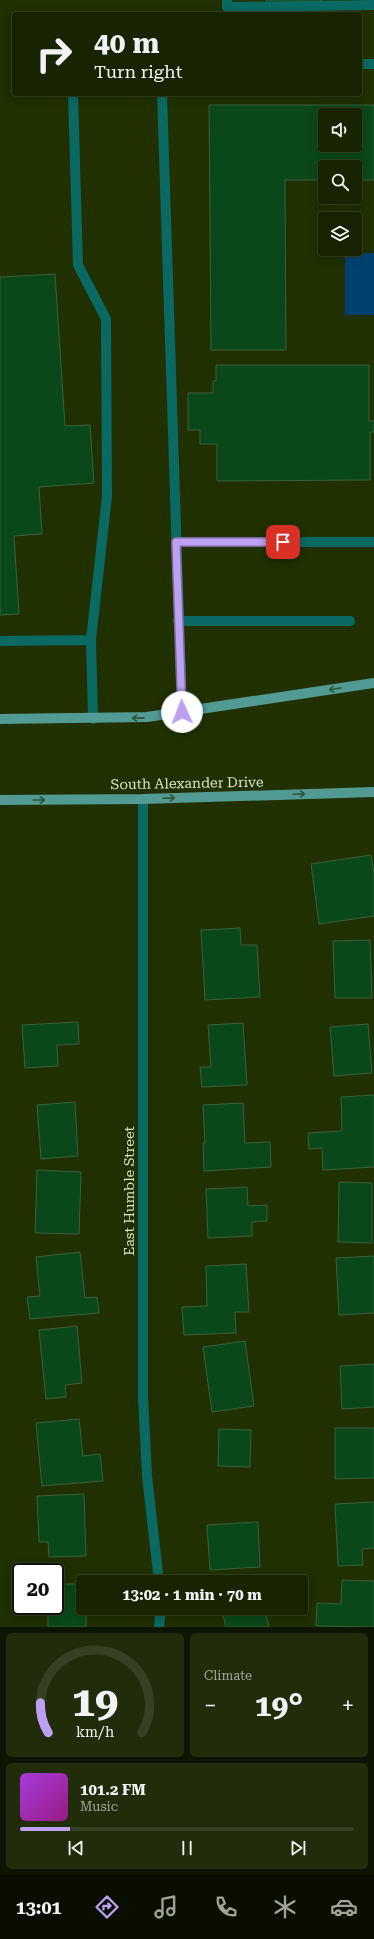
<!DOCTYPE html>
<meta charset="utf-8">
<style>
body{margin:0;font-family:"Roboto Serif",serif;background:#212c0b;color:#f1f3f6;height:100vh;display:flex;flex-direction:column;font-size:15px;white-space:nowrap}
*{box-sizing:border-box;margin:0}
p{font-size:13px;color:#9fa499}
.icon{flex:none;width:22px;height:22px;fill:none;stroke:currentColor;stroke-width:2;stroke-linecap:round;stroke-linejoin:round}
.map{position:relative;height:1627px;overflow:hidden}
.side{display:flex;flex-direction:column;gap:6px;padding:6px;background:#0d1401;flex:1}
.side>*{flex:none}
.banner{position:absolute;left:12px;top:12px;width:350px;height:84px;border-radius:4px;box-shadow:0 2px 10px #0003,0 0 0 1px #364123;background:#182401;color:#f1f3f6;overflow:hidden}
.buttons{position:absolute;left:318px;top:108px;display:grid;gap:8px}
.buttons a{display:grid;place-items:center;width:44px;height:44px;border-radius:4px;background:#182401;box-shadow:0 2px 10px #0003,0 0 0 1px #364123;font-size:20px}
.speed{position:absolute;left:12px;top:1563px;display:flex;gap:8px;font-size:20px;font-weight:700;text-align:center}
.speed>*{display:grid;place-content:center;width:52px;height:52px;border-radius:50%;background:#182401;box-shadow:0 2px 10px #0003,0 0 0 1px #364123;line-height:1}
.speed .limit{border:2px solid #111;border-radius:6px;background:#fff;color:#111}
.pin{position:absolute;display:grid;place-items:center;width:34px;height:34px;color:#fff;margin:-17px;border-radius:8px;box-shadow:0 2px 6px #0006}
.me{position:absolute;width:44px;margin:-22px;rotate:358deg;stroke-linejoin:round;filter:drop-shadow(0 0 3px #0008)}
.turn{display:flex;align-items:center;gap:14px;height:84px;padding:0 16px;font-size:18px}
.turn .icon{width:52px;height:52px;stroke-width:2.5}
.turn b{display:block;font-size:28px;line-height:34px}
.big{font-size:30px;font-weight:700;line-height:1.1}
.side .widget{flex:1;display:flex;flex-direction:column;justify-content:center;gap:6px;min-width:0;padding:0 14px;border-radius:6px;background:#212c0b}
.side .dial{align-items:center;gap:0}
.dial svg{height:104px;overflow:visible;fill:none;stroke:#364123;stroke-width:7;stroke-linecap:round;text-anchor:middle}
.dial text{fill:#f1f3f6;stroke:none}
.song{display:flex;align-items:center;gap:12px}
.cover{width:48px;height:48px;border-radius:6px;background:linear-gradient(135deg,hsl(280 70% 55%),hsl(310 70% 35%))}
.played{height:4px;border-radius:2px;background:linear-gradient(90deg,#bca0f2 15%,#364123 15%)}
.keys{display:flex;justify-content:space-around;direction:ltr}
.heat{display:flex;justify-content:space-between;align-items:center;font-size:22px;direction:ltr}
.side .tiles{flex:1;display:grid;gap:6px;grid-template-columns:1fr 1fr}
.widget:last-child{grid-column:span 2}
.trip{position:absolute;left:76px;top:1575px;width:232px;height:40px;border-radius:4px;background:#182401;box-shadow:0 2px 10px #0003,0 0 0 1px #364123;font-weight:700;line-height:40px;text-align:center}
.tabs{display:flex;height:64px;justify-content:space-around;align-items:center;background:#0a0e00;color:#9fa499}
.tabs .icon{width:28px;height:28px}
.tabs .selected{color:#bca0f2}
.tabs b{font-size:18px;color:#f1f3f6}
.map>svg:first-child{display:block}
</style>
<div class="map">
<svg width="374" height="1627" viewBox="0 0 374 1627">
<rect width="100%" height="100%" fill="#203001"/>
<path fill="#00416f" d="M345,253h29v62h-29z"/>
<path fill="#0a481a" stroke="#3a613f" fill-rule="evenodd" d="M266,0h55v2l-54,4z
M209,105h165v75h-19v-13h-30v13h-40l1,170h-75zM325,115h30v30h-30z
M55,274l10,152 25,-1 4,58 -55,4 3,47 -28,2 5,78 -19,1v-338z
M216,365h153v56h5v11h-4v48l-153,1v-37h-17v-14h-12v-37h25v-12h3z
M371,855l3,18v43l-55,8 -8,-60z
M240,928l1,17h16l3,52 -55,3 -4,-70z
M370,940l2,58h-37l-2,-57z
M78,1022l1,22 -22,1 1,21 -33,2 -3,-43z
M243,1023l4,62 -45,2 -2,-20h11l-3,-42z
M368,1024l4,49 -38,3 -4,-49z
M374,1095v72l-51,3 -1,-22 -13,1 -1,-16 34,-2 -1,-34z
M75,1102l3,54 -37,3 -4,-54z
M243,1103l2,40 25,-1 1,25 -67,4 -1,-28h2l-2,-38z
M37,1170l44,2 -2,62 -44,-1z
M339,1182l33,1v60l-34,-1z
M247,1187l1,19 19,-1v16l-15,1v14l-44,2 -2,-49z
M80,1252l5,46 12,-1 2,16 -69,6 -3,-22 13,-1 -4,-39z
M374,1256v57l-35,2 -3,-57z
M246,1264l3,48h-14l1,21 -52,2 -2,-28 25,-1 -1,-40z
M77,1326l5,57 -17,2 1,12 -20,2 -7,-69z
M245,1341l9,65 -42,6 -9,-65z
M374,1364v43l-32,2 -2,-43z
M79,1419l4,37 17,-2 3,27 -61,5 -6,-63z
M335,1428h39v50l-39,1z
M219,1429l32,1 -1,37 -32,-1z
M84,1494l2,62 -37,1 -1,-15h-9l-2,-46z
M374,1502v46l-12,1 1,16 -25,1 -3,-62z
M258,1522l2,45 -50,3 -3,-45z
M342,1580l32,1v46l-58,-1 1,-23 24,1z
M55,1584h28v24h3v19h-38v-14h-15v-7h22z
M221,1608h43l5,19h-43z"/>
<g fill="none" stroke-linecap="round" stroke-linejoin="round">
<path stroke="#0a6963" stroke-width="10" d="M227,0v7l147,-2
M360,64h14
M73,94l5,171 28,54 1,177 -16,144
M162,94l20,618
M176,542h198
M178,621h172
M0,641l91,-1 2,79"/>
<path stroke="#0a6963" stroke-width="10" d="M143,799v598l4,79 12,106
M159,1627l2,-19"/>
<path stroke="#519b94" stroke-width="10" d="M0,719l147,-2 227,-34
M0,800l143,-1 231,-7"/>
</g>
<defs><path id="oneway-shaft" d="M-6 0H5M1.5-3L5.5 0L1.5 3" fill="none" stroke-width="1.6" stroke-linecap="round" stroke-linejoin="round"/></defs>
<g stroke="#315534">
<use href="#oneway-shaft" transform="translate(335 689) rotate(171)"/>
<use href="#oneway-shaft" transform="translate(138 718) rotate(179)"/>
<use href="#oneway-shaft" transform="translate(299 794) rotate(-2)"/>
<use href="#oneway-shaft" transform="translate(169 798) rotate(-2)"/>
<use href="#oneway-shaft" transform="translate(39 800)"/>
</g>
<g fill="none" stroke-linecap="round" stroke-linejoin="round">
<g stroke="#7a689d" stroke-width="10">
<path id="route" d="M182,712l-6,-170h107"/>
</g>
<use href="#route" stroke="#bca0f2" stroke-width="7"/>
</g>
<g text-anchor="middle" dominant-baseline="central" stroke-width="4" stroke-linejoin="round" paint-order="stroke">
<g font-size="14" fill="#d7e2c9" stroke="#203001">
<text transform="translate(187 783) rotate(-1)">South Alexander Drive</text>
<text transform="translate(129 1191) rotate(-90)">East Humble Street</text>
</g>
</g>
</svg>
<div class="buttons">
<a><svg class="icon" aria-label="sound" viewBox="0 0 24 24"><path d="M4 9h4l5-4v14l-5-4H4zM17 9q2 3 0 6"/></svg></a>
<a><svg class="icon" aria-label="search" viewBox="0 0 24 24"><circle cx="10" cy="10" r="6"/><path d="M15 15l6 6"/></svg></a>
<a><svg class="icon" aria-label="layers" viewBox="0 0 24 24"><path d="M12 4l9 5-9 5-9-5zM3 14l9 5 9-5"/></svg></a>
</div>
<div class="speed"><div class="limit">20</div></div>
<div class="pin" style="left:283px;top:542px;background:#d93025"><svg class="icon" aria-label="arrive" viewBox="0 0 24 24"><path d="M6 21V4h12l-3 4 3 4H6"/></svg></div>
<svg class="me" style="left:182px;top:712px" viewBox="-20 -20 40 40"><circle r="19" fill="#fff"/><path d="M0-13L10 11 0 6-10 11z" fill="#bca0f2"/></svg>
<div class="trip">13:02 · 1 min · 70 m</div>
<div class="banner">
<div class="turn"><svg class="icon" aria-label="right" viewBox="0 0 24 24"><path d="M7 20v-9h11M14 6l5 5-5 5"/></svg><div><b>40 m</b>Turn right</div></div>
</div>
</div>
<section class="side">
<div class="tiles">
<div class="widget dial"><svg viewBox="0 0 100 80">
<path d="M14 69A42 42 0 1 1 86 69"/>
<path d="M14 69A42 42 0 0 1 8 46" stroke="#bca0f2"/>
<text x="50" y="56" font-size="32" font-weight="700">19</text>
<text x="50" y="72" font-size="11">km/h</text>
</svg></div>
<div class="widget"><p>Climate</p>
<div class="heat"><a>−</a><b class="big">19°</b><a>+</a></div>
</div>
<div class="widget">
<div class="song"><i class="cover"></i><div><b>101.2 FM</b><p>Music</p></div></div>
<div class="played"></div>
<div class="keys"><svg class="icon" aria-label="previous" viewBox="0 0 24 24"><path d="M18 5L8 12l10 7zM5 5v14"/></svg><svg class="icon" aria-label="pause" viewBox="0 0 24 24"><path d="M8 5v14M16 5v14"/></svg><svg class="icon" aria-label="next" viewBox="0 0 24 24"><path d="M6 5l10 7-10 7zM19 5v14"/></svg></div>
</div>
</div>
</section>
<nav class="tabs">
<b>13:01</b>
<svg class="icon selected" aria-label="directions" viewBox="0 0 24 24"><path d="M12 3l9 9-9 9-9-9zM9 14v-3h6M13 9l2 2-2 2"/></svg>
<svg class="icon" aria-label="music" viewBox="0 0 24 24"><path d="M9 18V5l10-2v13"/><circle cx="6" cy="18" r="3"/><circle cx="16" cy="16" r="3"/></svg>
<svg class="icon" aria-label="phone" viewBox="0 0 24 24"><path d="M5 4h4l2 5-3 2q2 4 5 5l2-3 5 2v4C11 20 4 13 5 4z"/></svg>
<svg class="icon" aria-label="climate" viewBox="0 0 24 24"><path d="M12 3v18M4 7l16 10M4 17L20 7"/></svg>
<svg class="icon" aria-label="car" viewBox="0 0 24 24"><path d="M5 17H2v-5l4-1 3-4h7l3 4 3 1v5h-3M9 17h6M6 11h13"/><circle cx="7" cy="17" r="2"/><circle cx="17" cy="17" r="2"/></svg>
</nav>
